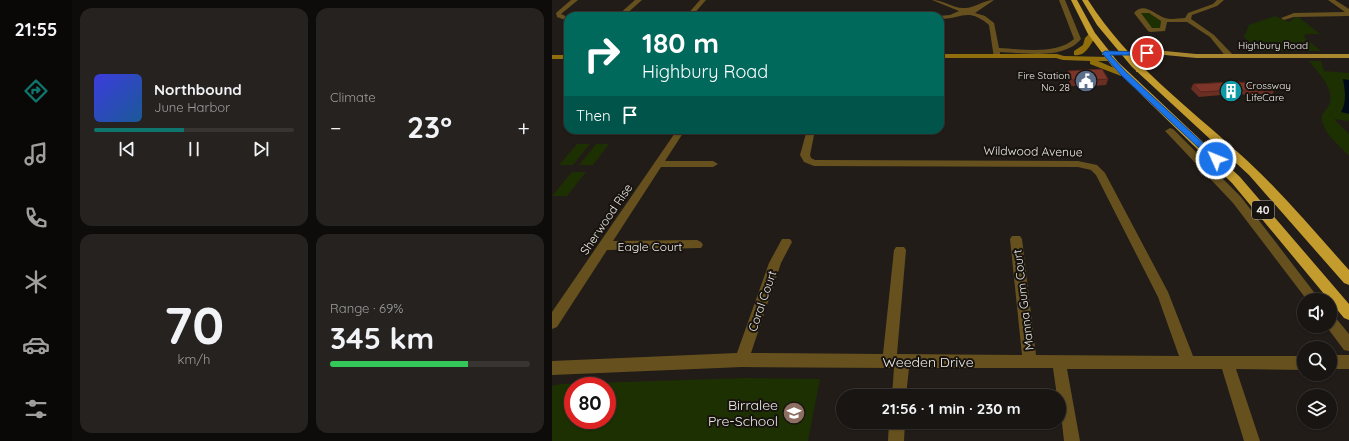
<!DOCTYPE html>
<meta charset="utf-8">
<style>
body{margin:0;font-family:Quicksand,sans-serif;background:#262220;color:#f1f3f6;height:100vh;display:flex;flex-direction:column;font-size:15px;white-space:nowrap}
*{box-sizing:border-box;margin:0}
p{font-size:13px;color:#9f9f9f}
.icon{flex:none;width:22px;height:22px;fill:none;stroke:currentColor;stroke-width:2;stroke-linecap:round;stroke-linejoin:round}
.map{position:relative;flex:1;overflow:hidden}
.panel{display:flex;flex-direction:column;gap:8px;padding:8px;background:#0e0c0a;width:480px}
.panel>*{flex:none}
.banner{position:absolute;left:12px;top:12px;width:380px;height:122px;border-radius:12px;box-shadow:0 1px 3px #0004,0 0 0 1px #373432;background:#00695c;color:#fff;overflow:hidden}
.buttons{position:absolute;left:745px;top:293px;display:grid;gap:8px}
.buttons a{display:grid;place-items:center;width:40px;height:40px;border-radius:50%;background:#191512;box-shadow:0 1px 3px #0004,0 0 0 1px #373432;font-size:20px}
.speed{position:absolute;left:12px;top:377px;display:flex;gap:8px;font-size:20px;font-weight:700;text-align:center}
.speed>*{display:grid;place-content:center;width:52px;height:52px;border-radius:50%;background:#191512;box-shadow:0 1px 3px #0004,0 0 0 1px #373432;line-height:1}
.speed .limit{border:6px solid #d22;background:#fff;color:#111}
.pin{position:absolute;display:grid;place-items:center;width:34px;height:34px;color:#fff;margin:-17px;border:2px solid #fff;border-radius:50%;box-shadow:0 1px 4px #0007}
.me{position:absolute;width:44px;margin:-22px;rotate:314deg;stroke-linejoin:round;filter:drop-shadow(0 0 3px #0008)}
.turn{display:flex;align-items:center;gap:14px;height:84px;padding:0 12px;font-size:18px}
.turn .icon{width:52px;height:52px;stroke-width:2.5}
.turn b{display:block;font-size:28px;line-height:34px}
.then{display:flex;align-items:center;height:38px;padding:0 12px;background:#0003;gap:8px;font-size:15px}
.big{font-size:30px;font-weight:700;line-height:1.1}
.panel .widget{flex:1;display:flex;flex-direction:column;justify-content:center;gap:6px;min-width:0;padding:0 14px;border-radius:12px;background:#262220}
.panel .dial{align-items:center;gap:0}
.dial b{font-size:52px;line-height:1}
.song{display:flex;align-items:center;gap:12px}
.cover{width:48px;height:48px;border-radius:6px;background:linear-gradient(135deg,hsl(240 70% 55%),hsl(210 70% 35%))}
.played{height:4px;border-radius:2px;background:linear-gradient(90deg,#0f766e 45%,#373432 45%)}
.keys{display:flex;justify-content:space-around;direction:ltr}
.heat{display:flex;justify-content:space-between;align-items:center;font-size:22px;direction:ltr}
.charge{height:6px;border-radius:3px;background:linear-gradient(90deg,#34c759 69%,#373432 0)}
.panel .tiles{flex:1;display:grid;gap:8px;grid-template-columns:repeat(2,1fr)}
.trip{position:absolute;left:284px;top:389px;width:230px;height:40px;border-radius:20px;background:#191512;box-shadow:0 1px 3px #0004,0 0 0 1px #373432;font-weight:700;line-height:40px;text-align:center}
main{display:flex;flex:1;min-height:0}
.tabs{display:flex;flex-direction:column;width:72px;justify-content:space-around;align-items:center;background:#0a0807;color:#9f9f9f}
.tabs .icon{width:28px;height:28px}
.tabs .selected{color:#0f766e}
.tabs b{font-size:18px;color:#f1f3f6}
.map>svg:first-child{display:block}
</style>
<main>
<nav class="tabs">
<b>21:55</b>
<svg class="icon selected" aria-label="directions" viewBox="0 0 24 24"><path d="M12 3l9 9-9 9-9-9zM9 14v-3h6M13 9l2 2-2 2"/></svg>
<svg class="icon" aria-label="music" viewBox="0 0 24 24"><path d="M9 18V5l10-2v13"/><circle cx="6" cy="18" r="3"/><circle cx="16" cy="16" r="3"/></svg>
<svg class="icon" aria-label="phone" viewBox="0 0 24 24"><path d="M5 4h4l2 5-3 2q2 4 5 5l2-3 5 2v4C11 20 4 13 5 4z"/></svg>
<svg class="icon" aria-label="climate" viewBox="0 0 24 24"><path d="M12 3v18M4 7l16 10M4 17L20 7"/></svg>
<svg class="icon" aria-label="car" viewBox="0 0 24 24"><path d="M5 17H2v-5l4-1 3-4h7l3 4 3 1v5h-3M9 17h6M6 11h13"/><circle cx="7" cy="17" r="2"/><circle cx="17" cy="17" r="2"/></svg>
<svg class="icon" aria-label="filters" viewBox="0 0 24 24"><path d="M4 7h16M4 17h16"/><circle cx="9" cy="7" r="2"/><circle cx="15" cy="17" r="2"/></svg>
</nav>
<section class="panel">
<div class="tiles">
<div class="widget">
<div class="song"><i class="cover"></i><div><b>Northbound</b><p>June Harbor</p></div></div>
<div class="played"></div>
<div class="keys"><svg class="icon" aria-label="previous" viewBox="0 0 24 24"><path d="M18 5L8 12l10 7zM5 5v14"/></svg><svg class="icon" aria-label="pause" viewBox="0 0 24 24"><path d="M8 5v14M16 5v14"/></svg><svg class="icon" aria-label="next" viewBox="0 0 24 24"><path d="M6 5l10 7-10 7zM19 5v14"/></svg></div>
</div>
<div class="widget"><p>Climate</p>
<div class="heat"><a>−</a><b class="big">23°</b><a>+</a></div>
</div>
<div class="widget dial"><b>70</b><p>km/h</p></div>
<div class="widget"><p>Range · 69%</p><b class="big">345 km</b><div class="charge"></div></div>
</div>
</section>
<div class="map">
<svg width="797" height="441" viewBox="0 0 797 441">
<rect width="100%" height="100%" fill="#211c18"/>
<path fill="#1d3002" fill-rule="evenodd" d="M591,12l6,1 12,8 -1,7h-9l-10,-14z
M723,16l14,6 8,-6 23,18h-14l-2,3 17,14h-62l-15,-14 5,-12z
M757,61h12l3,10 25,2v48l-15,-2 15,15v22c-9,-10 -24,-21 -27,-35 -2,-7 4,-10 7,-16 7,-15 -11,-33 -20,-44z
M25,144h13l-17,21h-14z
M44,144h13l-16,21h-14z
M20,172h14l-19,24h-15z
M193,378l75,1 -12,62h-256v-55l9,-2zM21,386h34v34h-34z"/>
<path fill="#000b19" d="M791,79l6,1v34l-8,-2c6,-11 4,-21 2,-33z"/>
<g fill="none" stroke-linecap="round" stroke-linejoin="round">
<path fill="#66511e" fill-rule="evenodd" d="M19,0h7l-17,14 7,3v4l-11,-4 -1,-4z
M83,0h7l-18,16h-7z
M148,0h6l-14,16h-6z
M380,0c11,0 21,8 31,8 11,1 20,-8 31,-8l-19,13 10,3 9,7 5,25c23,1 57,7 75,-9l-15,-39h6l16,39c-17,21 -57,14 -81,13v6h-6l-5,-33c-22,-18 -26,-6 -49,-6v-3h-2l12,-1 9,-4z
M665,0h7l-7,6 -25,9 -1,4 23,16 20,21 -4,2h-3l-17,-21 -23,-15h-20l-2,9 -15,1 -2,-1 -14,-18c10,-12 21,2 31,5 6,2 14,0 20,0l3,-5 25,-9zM589,13h8l12,8 -1,7h-8z
M776,0h7l14,9v7l-55,1 -10,3 -3,-2 13,-5 51,-1z
M618,128l3,1 68,68 79,103h-13l-74,-97 -66,-70 -2,-2z
M125,130h8l-20,31h48l5,3 -5,3h-52l-48,74 84,-1 4,2 2,3 -2,3 -94,2 -50,77 -5,2v-17z
M255,130h8l-5,25 1,3 4,2 263,1 19,4 8,8 63,119 25,64h111v14l-68,-1 24,72h-16l-22,-72h-155l13,72h-16l-5,-45h-2l-4,-28h-144l-3,28h-14l2,-28 -152,-1 -190,8v-14l185,-8 32,-90 13,-24h8l2,3 -11,21 -30,90 132,1 11,-104 2,-3h8l2,3 -9,104 125,1 -12,-116 2,-3h8l2,3 14,116 143,1 -21,-59 -62,-122 -5,-5 -13,-3 -264,-1 -10,-4 -4,-7z
M778,315l5,2 14,17v17l-5,-1 -18,-24h4z
M778,355h19v14h-19z
M337,422h16l-1,19h-16z"/>
<path fill="#8f6e0b" fill-rule="evenodd" d="M538,33l7,2c-6,7 -10,22 -23,20v-4l9,-6 2,-7z
M388,54h117l7,2 46,1h3v4h-15l30,13 -1,2h-6l-31,-12v-3l-27,-1 -7,-2h-116z
M0,55h16v4h-16z"/>
<path fill="#a88730" fill-rule="evenodd" d="M550,51h63l31,3h153v4h-153l-31,-3h-63z
M603,56l7,2 -20,14h-6v-4z"/>
<path fill="#c49b2d" fill-rule="evenodd" d="M519,0h6l18,33 23,29 122,115 109,127v16l-5,-2 -112,-135 -120,-117 -24,-32z
M530,0h6c41,64 98,105 153,155 39,35 73,76 108,115v15l-5,-2 -95,-108 -117,-108 -35,-42z"/>
</g>
<path fill="#6b2e22" d="M516,71l40,8 -2,6 -15,1h-20l-4,-9z
M641,84l81,7 -3,5 -38,-2 -34,3 -8,-8z"/>
<path fill="#7c3528" stroke="#57251c" d="M550,69l6,10 -15,1h-21l-4,-9z
M680,82l36,1 6,8 -39,-1 -34,2 -8,-8z"/>
<path fill="#1a73e8" stroke="#114b97" d="M553,51l44,1 1,1 -3,2h-37l16,17 93,86v3h-6l-92,-86 -19,-22z"/>
<defs>
<g id="civic-disc" transform="scale(1.15)"><circle r="9.5" fill="#5c6f8a" stroke="#17130f"/><path d="M-.6-6.5H3V-4.5H.6V-3L4-1V1h2V6H-6V1h2V-1L-.6-3ZM-1.2 2.5V6h2.4V2.5Z" fill="#fff"/></g>
<g id="building-disc" transform="scale(1.15)"><circle r="9.5" fill="#0f9aa8" stroke="#17130f"/><path d="M-4-6H4V6H1V3H-1V6H-4ZM-2.5-4.3h1.7v1.8h-1.7ZM.8-4.3h1.7v1.8H.8ZM-2.5-1h1.7V.8h-1.7ZM.8-1h1.7V.8H.8Z" fill="#fff"/></g>
<g id="school-disc" transform="scale(1.15)"><circle r="9.5" fill="#8d6e63" stroke="#17130f"/><path d="M0-5L7-2L0 1L-7-2ZM-4 1L0 2.5L4 1V4Q0 6-4 4Z" fill="#fff"/></g>
</defs>
<g fill-rule="evenodd">
<use href="#civic-disc" x="534" y="81"/>
<use href="#building-disc" x="679" y="91"/>
<use href="#school-disc" x="242" y="413"/>
</g>
<g text-anchor="middle" dominant-baseline="central" stroke-width="4" stroke-linejoin="round" paint-order="stroke">
<g font-size="10" fill="#eeebe8" stroke="#17130f">
<text x="721" y="45">Highbury Road</text>
</g>
<g font-size="10" fill="#eeebe8" stroke="#17130f" text-anchor="end">
<text x="518" y="75">Fire Station<tspan x="518" dy="12">No. 28</tspan></text>
<text x="694" y="85" text-anchor="start">Crossway<tspan x="694" dy="12">LifeCare</tspan></text>
</g>
<rect fill="#17130f" stroke="#aeaaa7" stroke-width="1" x="700" y="201" width="22" height="18" rx="3"/>
<g font-size="11" font-weight="bold" fill="#eeebe8">
<text x="711" y="210">40</text>
</g>
<g font-size="12" fill="#eeebe8" stroke="#17130f">
<text transform="translate(481 151) rotate(1)">Wildwood Avenue</text>
<text transform="translate(54 219) rotate(-56)">Sherwood Rise</text>
<text x="98" y="246">Eagle Court</text>
<text transform="translate(471 300) rotate(-97)">Manna Gum Court</text>
<text transform="translate(210 301) rotate(-71)">Coral Court</text>
</g>
<g font-size="14" fill="#eeebe8" stroke="#17130f">
<text x="376" y="362">Weeden Drive</text>
</g>
<g font-size="14" fill="#eeebe8" stroke="#17130f" text-anchor="end">
<text x="226" y="405">Birralee<tspan x="226" dy="16">Pre-School</tspan></text>
</g>
</g>
</svg>
<div class="buttons">
<a><svg class="icon" aria-label="sound" viewBox="0 0 24 24"><path d="M4 9h4l5-4v14l-5-4H4zM17 9q2 3 0 6"/></svg></a>
<a><svg class="icon" aria-label="search" viewBox="0 0 24 24"><circle cx="10" cy="10" r="6"/><path d="M15 15l6 6"/></svg></a>
<a><svg class="icon" aria-label="layers" viewBox="0 0 24 24"><path d="M12 4l9 5-9 5-9-5zM3 14l9 5 9-5"/></svg></a>
</div>
<div class="speed"><div class="limit">80</div></div>
<div class="pin" style="left:595px;top:53px;background:#d93025"><svg class="icon" aria-label="arrive" viewBox="0 0 24 24"><path d="M6 21V4h12l-3 4 3 4H6"/></svg></div>
<svg class="me" style="left:664px;top:159px" viewBox="-20 -20 40 40"><circle r="17" fill="#1a73e8" stroke="#fff" stroke-width="3"/><path d="M0-11L8 9 0 5-8 9z" fill="#fff"/></svg>
<div class="trip">21:56 · 1 min · 230 m</div>
<div class="banner">
<div class="turn"><svg class="icon" aria-label="right" viewBox="0 0 24 24"><path d="M7 20v-9h11M14 6l5 5-5 5"/></svg><div><b>180 m</b>Highbury Road</div></div>
<div class="then">Then<svg class="icon" aria-label="arrive" viewBox="0 0 24 24"><path d="M6 21V4h12l-3 4 3 4H6"/></svg></div>
</div>
</div>
</main>
